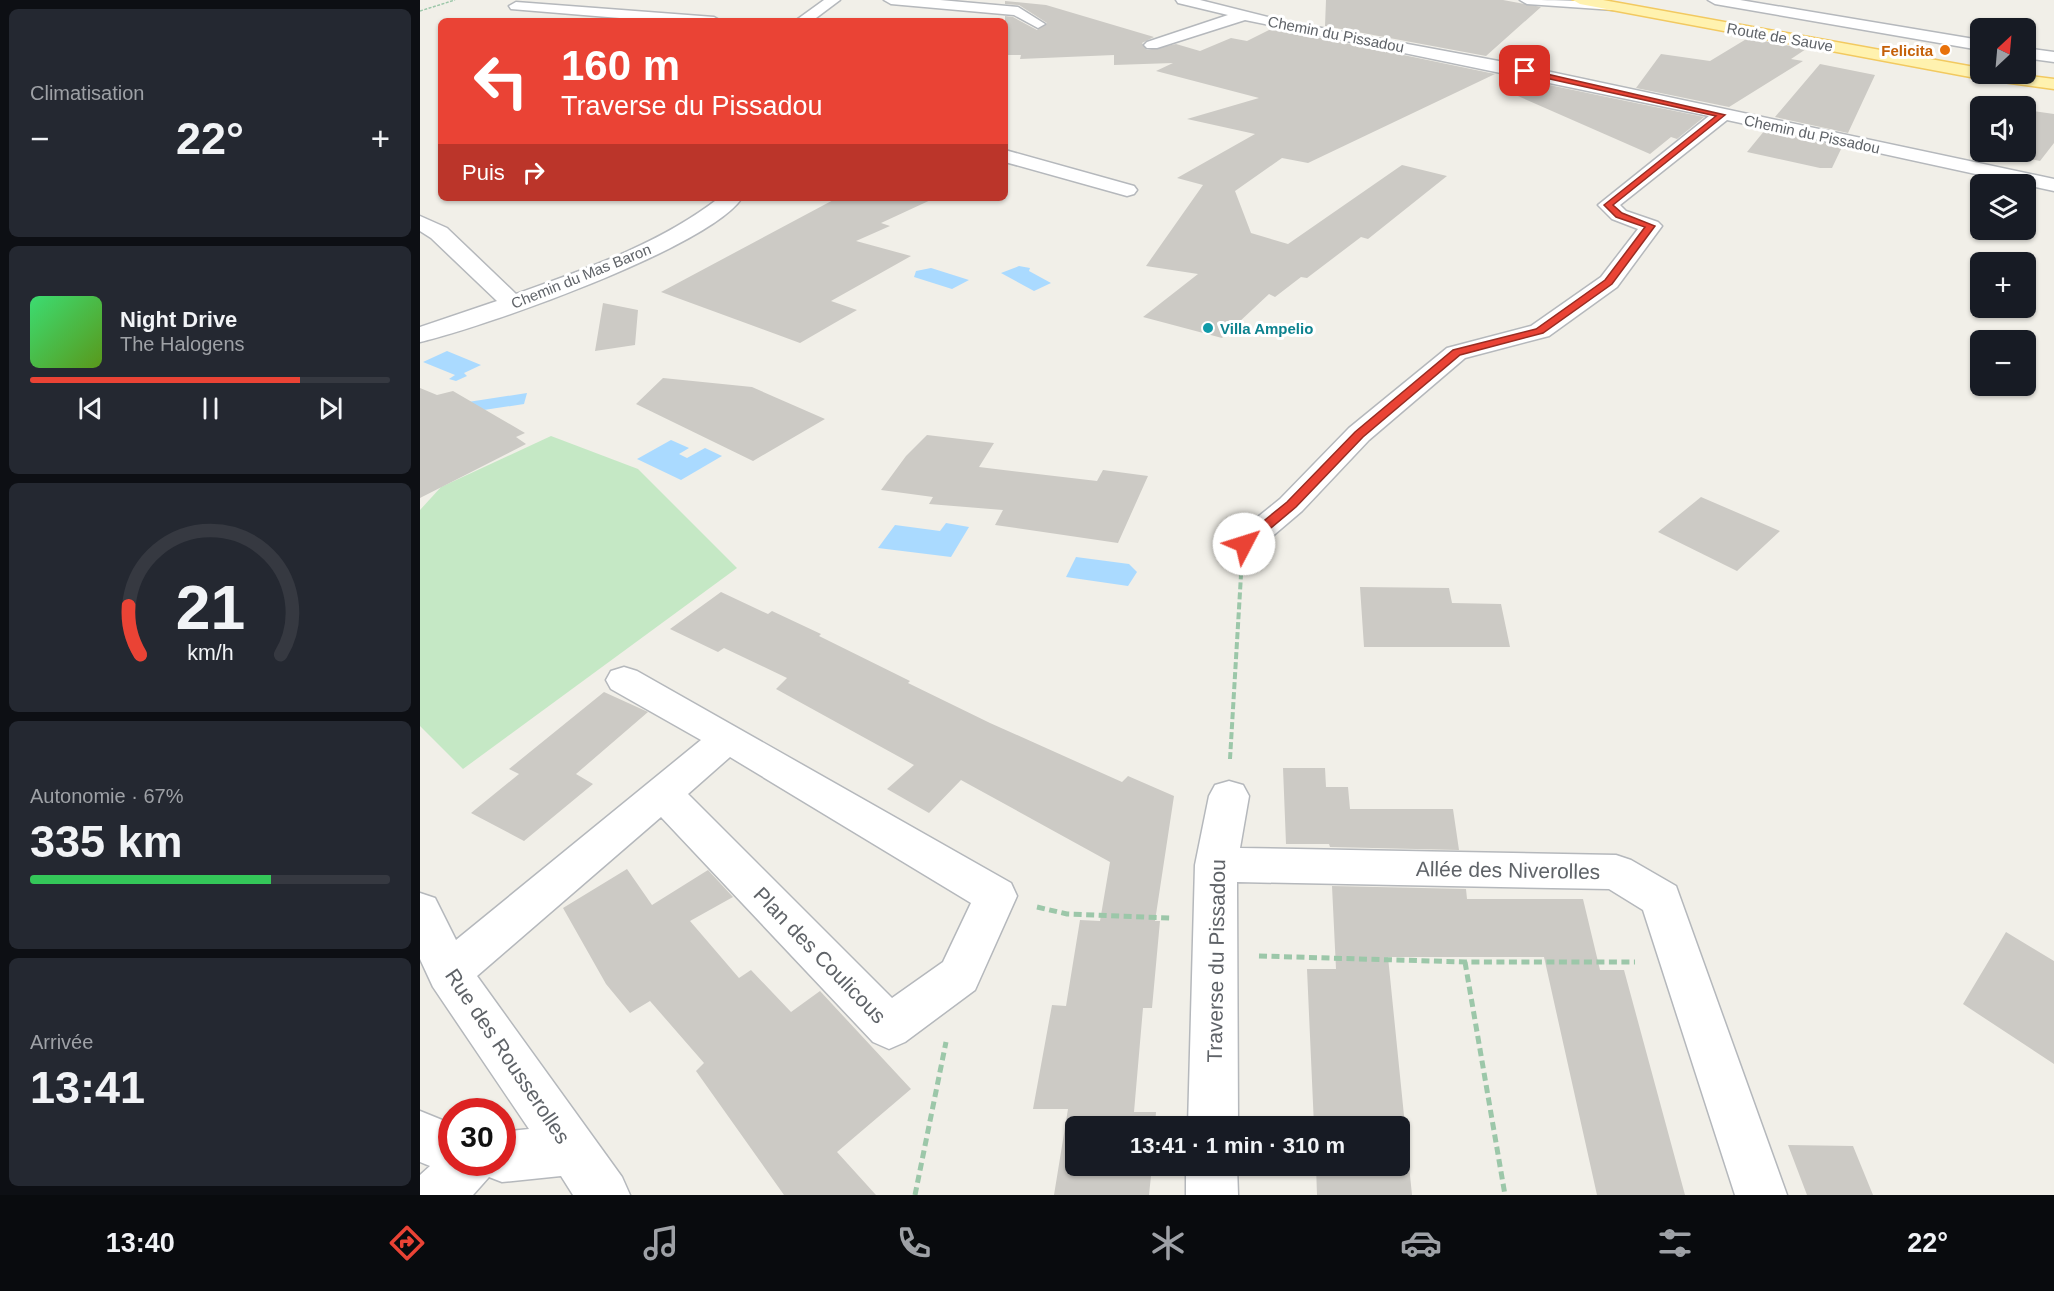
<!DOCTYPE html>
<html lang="fr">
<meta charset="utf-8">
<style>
body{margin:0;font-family:Helvetica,sans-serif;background:#242831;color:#f1f3f6;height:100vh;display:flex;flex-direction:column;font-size:22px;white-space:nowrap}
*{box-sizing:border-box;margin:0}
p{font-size:20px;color:#9ea1a6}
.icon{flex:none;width:33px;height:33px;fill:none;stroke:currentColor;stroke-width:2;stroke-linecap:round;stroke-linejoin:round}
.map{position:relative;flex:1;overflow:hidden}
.sheet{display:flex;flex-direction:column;gap:9px;padding:9px;background:#0d0f14;width:420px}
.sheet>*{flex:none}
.hud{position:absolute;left:18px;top:18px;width:570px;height:183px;border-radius:9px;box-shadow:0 2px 4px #0004;background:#ea4335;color:#fff;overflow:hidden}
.needle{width:39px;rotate:26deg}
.buttons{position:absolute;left:1550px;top:18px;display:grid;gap:12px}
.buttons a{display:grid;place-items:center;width:66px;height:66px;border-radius:9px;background:#171b24;box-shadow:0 2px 4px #0004;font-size:30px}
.speed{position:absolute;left:18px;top:1098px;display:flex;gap:12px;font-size:30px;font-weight:700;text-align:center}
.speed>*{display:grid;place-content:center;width:78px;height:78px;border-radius:50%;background:#171b24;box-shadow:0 2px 4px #0004;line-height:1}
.speed .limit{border:9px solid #d22;background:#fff;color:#111}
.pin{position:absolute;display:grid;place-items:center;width:51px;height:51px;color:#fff;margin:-26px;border-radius:12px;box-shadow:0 3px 9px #0006}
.me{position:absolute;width:66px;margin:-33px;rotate:50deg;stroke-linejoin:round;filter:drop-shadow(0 0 4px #0008)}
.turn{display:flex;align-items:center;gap:21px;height:126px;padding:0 24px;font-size:27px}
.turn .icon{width:78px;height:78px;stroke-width:2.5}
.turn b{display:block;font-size:42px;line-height:51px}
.then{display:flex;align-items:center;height:57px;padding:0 24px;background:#0003;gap:12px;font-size:22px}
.big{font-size:45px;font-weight:800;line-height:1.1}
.sheet .card{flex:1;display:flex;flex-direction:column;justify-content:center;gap:9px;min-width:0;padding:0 21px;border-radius:9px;background:#242831}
.sheet .dial{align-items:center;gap:0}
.dial svg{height:156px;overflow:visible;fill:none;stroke:#363941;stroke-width:7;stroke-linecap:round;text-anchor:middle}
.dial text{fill:#f1f3f6;stroke:none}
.song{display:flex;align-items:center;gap:18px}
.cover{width:72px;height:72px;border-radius:9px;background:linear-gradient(135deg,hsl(140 70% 55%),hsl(90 70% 35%))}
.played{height:6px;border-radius:3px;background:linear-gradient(90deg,#ea4335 75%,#363941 75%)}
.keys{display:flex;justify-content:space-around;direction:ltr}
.heat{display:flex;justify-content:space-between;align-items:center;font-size:33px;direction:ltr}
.charge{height:9px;border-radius:4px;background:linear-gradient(90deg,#34c759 67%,#363941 0)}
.trip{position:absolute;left:645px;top:1116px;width:345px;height:60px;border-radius:9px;background:#171b24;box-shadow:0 2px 4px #0004;font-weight:800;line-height:60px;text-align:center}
.dock{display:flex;height:96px;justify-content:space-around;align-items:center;background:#090b0e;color:#9ea1a6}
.dock .icon{width:42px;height:42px}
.dock .active{color:#ea4335}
.dock b{font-size:27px;color:#f1f3f6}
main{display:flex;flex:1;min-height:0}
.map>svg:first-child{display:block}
</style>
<main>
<section class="sheet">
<div class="card"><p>Climatisation</p>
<div class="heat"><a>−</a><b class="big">22°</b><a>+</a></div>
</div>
<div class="card">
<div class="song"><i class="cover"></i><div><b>Night Drive</b><p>The Halogens</p></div></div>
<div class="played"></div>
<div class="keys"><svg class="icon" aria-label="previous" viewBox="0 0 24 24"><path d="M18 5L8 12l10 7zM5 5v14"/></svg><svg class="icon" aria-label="pause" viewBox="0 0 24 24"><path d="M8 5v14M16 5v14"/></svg><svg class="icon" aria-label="next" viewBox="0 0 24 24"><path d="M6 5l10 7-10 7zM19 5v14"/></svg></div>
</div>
<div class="card dial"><svg viewBox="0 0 100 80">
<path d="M14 69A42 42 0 1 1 86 69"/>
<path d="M14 69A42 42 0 0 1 8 44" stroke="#ea4335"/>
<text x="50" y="56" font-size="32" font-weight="700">21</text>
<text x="50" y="72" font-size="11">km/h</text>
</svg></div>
<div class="card"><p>Autonomie · 67%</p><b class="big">335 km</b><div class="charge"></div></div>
<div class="card"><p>Arrivée</p><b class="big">13:41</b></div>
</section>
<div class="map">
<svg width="1634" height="1195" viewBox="0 0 1634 1195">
<rect width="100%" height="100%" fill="#f1efe8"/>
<path fill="#c5e8c5" d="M131,436l87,33 99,99 -274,201 -43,-43v-216l21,-23z"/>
<path fill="#aadaff" d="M599,266l11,2 -1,3 22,12 -17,8 -33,-18z
M511,268l38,12 -17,9 -38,-12 2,-6z
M27,351l34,14 -17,8 3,3 -11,5 -7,-2 6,-4 -32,-13z
M107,393l-3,11 -60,9 4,-11z
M251,440l18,8 -10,6 8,4 18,-10 17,8 -41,24 -44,-21z
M526,523l23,4 -18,30 -73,-9 17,-23 45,6z
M656,557l53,7 8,8 -9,14 -62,-9z"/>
<path fill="#cccac5" d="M906,0h177l38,7 -55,49 -161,-30z
M585,1l41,4 108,32 -12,6 5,7 29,-6 24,7 31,-13 16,3 26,-13 222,46 -187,89 -26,-5 -47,33 16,42 37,11 114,-79 45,11 -79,63 -7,-2 -54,41 -6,-1 -26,20 -6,-3 -47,44 -79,-21 55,-43 -52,-8 57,-81 -26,-7 78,-44 -68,-15 72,-21 -103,-27 17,-8 -59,2v-10l-94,4 1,-4h-16v-39l8,1 24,13 10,-7 -28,-18 -14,-1z
M1328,38l58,11 -15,10 12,2 -74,46 -93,-19 25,-34 49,7z
M1400,64l55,11 -27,58 -73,-16z
M1096,78l110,23 78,16 -27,22 -6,-2 -21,17 -139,-61z
M1613,111l21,3v29l-14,18 -42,-9h27v-32z
M1345,130l77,17 -10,21h-12l-73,-16z
M417,198h98l-54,25 9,3 -34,15 55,15 -80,45 26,9 -57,33 -139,-51z
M183,303l35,7 -3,35 -40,6z
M243,378l89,9 73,32 -72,42 -117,-57z
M0,388l17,7 16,-4 72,42 -9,4 10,7 -106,54z
M507,435l67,8 -15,24 118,14 6,-11 45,6 -30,67 -123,-18 8,-15 -74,-6 4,-7 -52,-7 25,-34z
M1281,497l79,34 -43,40 -79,-39z
M940,587l89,1 3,15 49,1 9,43h-146z
M301,592l47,22 4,-3 49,23 -2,2 91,45 -2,2 82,40 132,59 6,-6 46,20 -19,125h5l-8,87h-9l-9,104h22l-1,14h-79v40h76l-3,29h-95l14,-86h-35l19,-104 14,1 14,-86 20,1 10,-59 -149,-82 -32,33 -42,-24 27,-24 -138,-76 11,-11 -63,-30 -6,4 -48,-23z
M184,692l44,20 -72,62 17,10 -69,57 -53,-28 48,-39 -10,-5z
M863,768h42l1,19h22l2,22h103l6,41 -129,-3 -1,-3h-43z
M207,869l25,36 56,-35 25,27 -43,24 49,57 12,-8 40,42 29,-21 91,98 -74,63 39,43h-92l-88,-124 8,-8 -54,-62 -20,12 -24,-29 -43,-76z
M912,886l134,3 1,10h116l17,71h24l61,225h-88l-53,-238h-156l24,238h-95l-1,-29h84v-40h-86l-7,-157h29z
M1586,932l48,29v103l-91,-60z
M1368,1145l65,1 20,49h-66z"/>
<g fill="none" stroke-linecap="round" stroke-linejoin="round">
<g stroke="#b5b8bc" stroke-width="3">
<path id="minor" d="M404,0h16l-28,21h-17z
M464,0h56l78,7 27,17 -7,4 -24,-13 -123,-11z
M756,0h24l84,21 220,41 550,117v12l-327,-71 -107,85 6,6 32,11 4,4 -45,61 -68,49 -84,22 -96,82 -67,71 -47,40 -11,3 -11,-3 -5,-7 5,-7 47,-38 69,-71 98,-80 84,-22 70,-49 37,-48 -26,-10 -14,-14 111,-89 -464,-96 -88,28h-10l-3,-3 3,-3 81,-27 -50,-12z
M1100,0c19,0 90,0 101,6l-7,4 -87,-6z
M1288,0h32l240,40v10l-265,-46z
M96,2l198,15 7,4h-65l-145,-12 -2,-3z
M1605,48l29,4v10l-29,-4z
M585,150l129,36 3,4 -3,4 -7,2 -122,-34z
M299,198h23c-34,50 -258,129 -322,144v-15l77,-26 -66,-63 -11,-7v-15l27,12 69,66c70,-25 144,-50 203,-96z
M204,667l13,4 374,212 6,13 -42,94 -70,52 -16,7 -16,-7 -212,-225 -184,159 145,201 8,18h-57l-12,-19 -59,6 -13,-5 -16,18h-53v-20l10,-9 -10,-4v-51l32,13v38h50v-30l27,-3 -96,-142 -13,-28v-66l15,5 21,42 245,-200 -90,-51 -5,-9 5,-9zM310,757l241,146 -28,59 -51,36 -204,-204z
M809,781l14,4 6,11 -9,52 376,7 15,5 45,26 111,309h-52l-92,-285 -34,-21 -372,-7 1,244h-50l7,-261 14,-69 6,-11z
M766,1166h51l1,29h-52z"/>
</g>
<g stroke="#f2c960" stroke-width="3">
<path id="major" d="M1153,0h30l377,68v6h34l40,5v10l-73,-10 -401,-75z"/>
</g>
<path stroke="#9cc7a9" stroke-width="1.5" stroke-dasharray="3 1.5" stroke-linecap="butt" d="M0,11l35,-11"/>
<path stroke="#9cc7a9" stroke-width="4" stroke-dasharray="7 3" stroke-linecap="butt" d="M810,759l11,-184"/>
<path stroke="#9cc7a9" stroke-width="5" stroke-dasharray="8 4.5" stroke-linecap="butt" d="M617,907l30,7 103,4
M839,956l206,6h170
M1045,962l40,233
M495,1195l31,-153"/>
<use href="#minor" fill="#fff" fill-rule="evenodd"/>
<use href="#major" fill="#fff2af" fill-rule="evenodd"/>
</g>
<path fill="#ea4335" stroke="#982c22" stroke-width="1.5" d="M1105,69l200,46 -112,90 9,8 33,13 -43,58 -69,49 -83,22 -97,82 -67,70 -48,40h-9v-6l48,-39 68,-70 98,-82 83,-21 69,-49 40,-53 -29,-10 -12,-12 112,-89 -193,-43z"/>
<circle fill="#e8710a" stroke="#fff" stroke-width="2" cx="1525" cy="50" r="6"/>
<circle fill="#0f9aa8" stroke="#fff" stroke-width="2" cx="788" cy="328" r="6"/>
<g text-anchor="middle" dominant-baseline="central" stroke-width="6" stroke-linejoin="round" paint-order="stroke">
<g font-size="15" fill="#5f6368" stroke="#fff">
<text transform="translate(916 34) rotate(11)">Chemin du Pissadou</text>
<text transform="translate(1360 37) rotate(10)">Route de Sauve</text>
<text transform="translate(1392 134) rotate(12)">Chemin du Pissadou</text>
<text transform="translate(161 276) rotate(-22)">Chemin du Mas Baron</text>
</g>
<g font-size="15" font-weight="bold" fill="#c56008" stroke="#fff" text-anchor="end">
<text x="1513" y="50">Felicita</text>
</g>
<g font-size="15" font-weight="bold" fill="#0d838f" stroke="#fff" text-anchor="start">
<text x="800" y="328">Villa Ampelio</text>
</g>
<g font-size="21" fill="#5f6368" stroke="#fff">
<text transform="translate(1088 870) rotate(1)">Allée des Niverolles</text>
<text transform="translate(400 955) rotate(46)">Plan des Coulicous</text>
<text transform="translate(796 961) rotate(-89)">Traverse du Pissadou</text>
<text transform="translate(88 1056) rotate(56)">Rue des Rousserolles</text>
</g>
</g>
</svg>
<div class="buttons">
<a><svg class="needle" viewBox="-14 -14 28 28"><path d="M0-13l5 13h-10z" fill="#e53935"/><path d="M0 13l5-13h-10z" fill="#9ea1a6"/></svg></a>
<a><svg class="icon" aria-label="sound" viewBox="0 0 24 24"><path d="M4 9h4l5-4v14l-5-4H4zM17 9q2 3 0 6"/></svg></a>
<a><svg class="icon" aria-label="layers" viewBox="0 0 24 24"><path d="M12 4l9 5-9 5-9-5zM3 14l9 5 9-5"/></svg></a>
<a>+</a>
<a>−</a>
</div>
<div class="speed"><div class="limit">30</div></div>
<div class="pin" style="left:1105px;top:71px;background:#d93025"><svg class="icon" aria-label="arrive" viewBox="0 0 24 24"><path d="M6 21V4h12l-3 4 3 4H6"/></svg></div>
<svg class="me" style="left:824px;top:544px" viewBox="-20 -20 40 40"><circle r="19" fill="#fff"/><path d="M0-13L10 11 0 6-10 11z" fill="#ea4335"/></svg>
<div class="trip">13:41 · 1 min · 310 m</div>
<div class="hud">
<div class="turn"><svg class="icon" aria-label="left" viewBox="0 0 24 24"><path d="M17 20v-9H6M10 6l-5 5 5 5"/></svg><div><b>160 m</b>Traverse du Pissadou</div></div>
<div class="then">Puis<svg class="icon" aria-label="right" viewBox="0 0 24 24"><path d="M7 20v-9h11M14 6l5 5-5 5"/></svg></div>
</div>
</div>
</main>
<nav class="dock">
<b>13:40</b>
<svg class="icon active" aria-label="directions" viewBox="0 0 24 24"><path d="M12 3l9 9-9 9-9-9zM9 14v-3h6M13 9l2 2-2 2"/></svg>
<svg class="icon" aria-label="music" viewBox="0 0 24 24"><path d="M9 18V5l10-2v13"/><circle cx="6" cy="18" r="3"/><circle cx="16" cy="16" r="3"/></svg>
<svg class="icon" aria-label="phone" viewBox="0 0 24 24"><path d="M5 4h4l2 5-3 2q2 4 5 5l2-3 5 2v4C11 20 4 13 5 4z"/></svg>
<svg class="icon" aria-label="climate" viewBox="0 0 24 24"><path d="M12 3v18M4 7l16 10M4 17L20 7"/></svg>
<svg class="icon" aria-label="car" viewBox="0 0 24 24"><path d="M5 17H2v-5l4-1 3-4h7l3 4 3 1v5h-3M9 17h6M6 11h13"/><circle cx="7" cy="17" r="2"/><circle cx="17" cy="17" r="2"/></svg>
<svg class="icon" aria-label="filters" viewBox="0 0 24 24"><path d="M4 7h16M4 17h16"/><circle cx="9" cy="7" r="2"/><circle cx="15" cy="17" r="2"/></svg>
<b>22°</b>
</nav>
